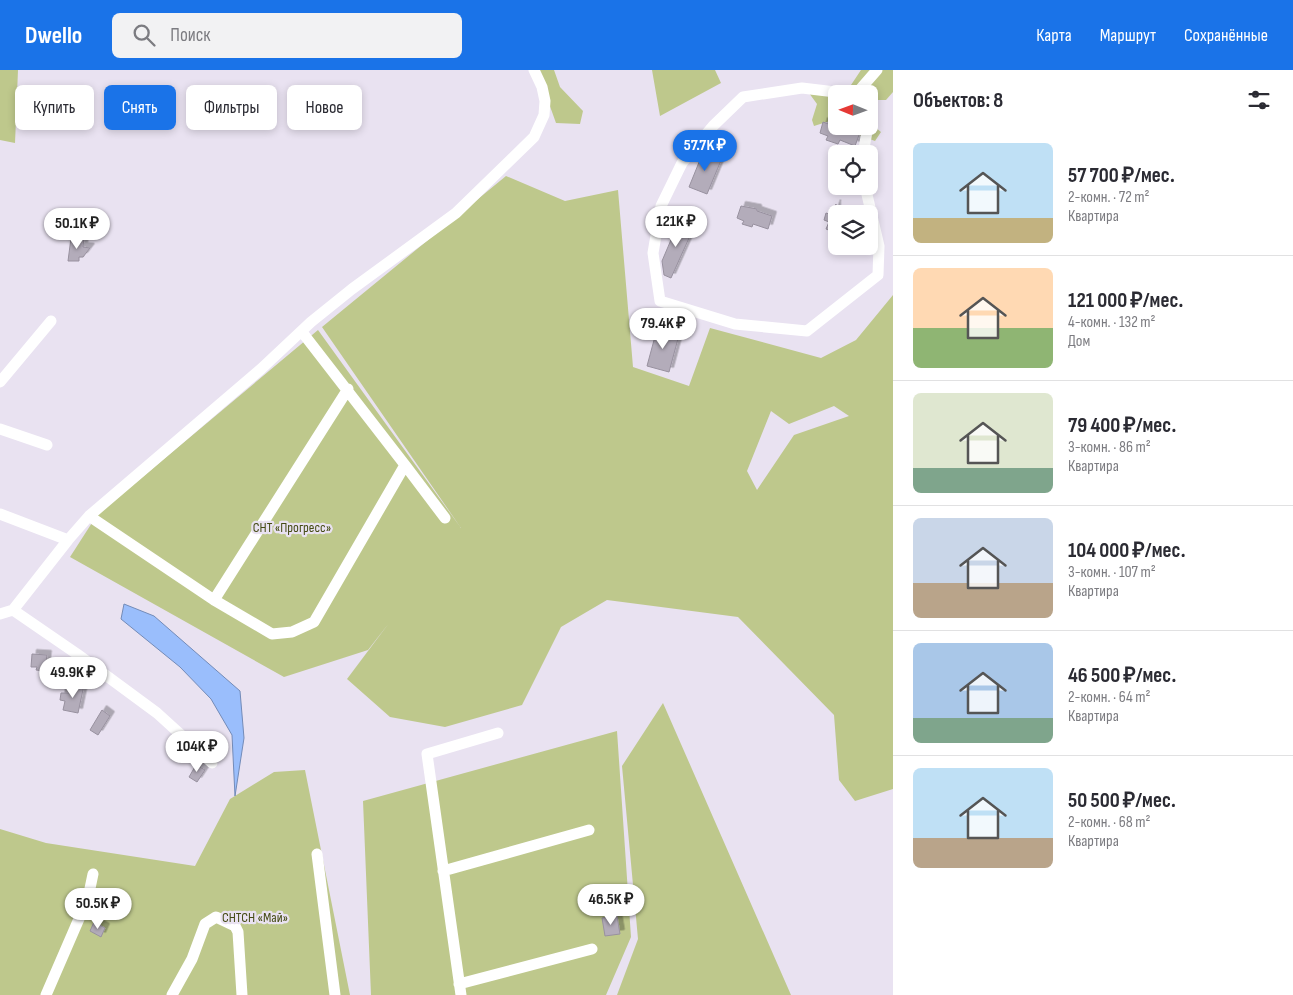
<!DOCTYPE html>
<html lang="ru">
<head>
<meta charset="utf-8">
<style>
  body { margin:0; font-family:"Sofia Sans Condensed",sans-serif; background:#f2f2f3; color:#2b2b33; height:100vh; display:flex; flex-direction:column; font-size:19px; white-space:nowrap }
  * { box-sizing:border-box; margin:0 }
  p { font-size:16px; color:#7c7c81 }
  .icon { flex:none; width:28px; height:28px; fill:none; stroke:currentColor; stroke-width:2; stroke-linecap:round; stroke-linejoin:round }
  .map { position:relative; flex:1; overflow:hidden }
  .panel { display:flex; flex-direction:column; background:#fff; width:400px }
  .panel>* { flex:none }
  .guide { position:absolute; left:15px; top:15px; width:475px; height:45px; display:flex; gap:10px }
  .needle { width:32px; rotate:271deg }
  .buttons { position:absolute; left:828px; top:15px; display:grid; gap:10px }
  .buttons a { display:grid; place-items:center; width:50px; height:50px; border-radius:8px; background:#fff; box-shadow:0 2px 8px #0003; font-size:25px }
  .price { position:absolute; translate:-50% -42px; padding:0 11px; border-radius:18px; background:#fff; color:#222; font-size:16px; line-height:32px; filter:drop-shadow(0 1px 2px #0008) }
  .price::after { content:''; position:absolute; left:50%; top:30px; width:15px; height:11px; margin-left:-8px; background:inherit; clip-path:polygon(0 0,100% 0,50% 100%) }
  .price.on { background:#1a73e8; color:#fff }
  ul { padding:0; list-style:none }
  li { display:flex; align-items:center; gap:15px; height:125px; padding:0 20px }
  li+li { border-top:1px solid #e1e1e2 }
  li span { display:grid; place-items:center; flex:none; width:140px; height:100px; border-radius:8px; color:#555 }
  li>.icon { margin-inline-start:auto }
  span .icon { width:60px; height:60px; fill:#fffc; stroke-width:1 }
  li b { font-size:21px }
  h2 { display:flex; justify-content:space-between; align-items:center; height:60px; padding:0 20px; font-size:21px }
  .pill { padding:0 18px; border-radius:8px; background:#fff; box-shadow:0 2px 8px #0003; font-size:18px; line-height:45px }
  .pill.on { background:#1a73e8; color:#fff }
  header { display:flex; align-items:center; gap:30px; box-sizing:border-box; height:70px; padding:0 25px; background:#1a73e8; color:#fff }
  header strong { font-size:24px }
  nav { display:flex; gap:28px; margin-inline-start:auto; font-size:18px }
  .search { width:350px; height:45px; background:#f2f2f3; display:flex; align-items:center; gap:12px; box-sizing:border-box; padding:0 18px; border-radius:8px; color:#7c7c81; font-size:19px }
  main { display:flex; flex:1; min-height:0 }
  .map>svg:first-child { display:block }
  .green { fill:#bec88c; fill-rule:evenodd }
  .water { fill:#9abefc; stroke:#738bb8 }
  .building { fill:#b3acba; stroke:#98919f; filter:url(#shadow) }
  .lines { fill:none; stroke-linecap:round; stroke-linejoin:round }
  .minor { stroke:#fff; stroke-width:11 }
  .labels { text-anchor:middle; stroke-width:4.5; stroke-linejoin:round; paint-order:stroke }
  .park-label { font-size:14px; fill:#444b14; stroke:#e9e2f1 }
</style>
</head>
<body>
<header>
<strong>Dwello</strong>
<div class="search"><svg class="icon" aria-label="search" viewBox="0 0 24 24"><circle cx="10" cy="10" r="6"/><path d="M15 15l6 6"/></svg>Поиск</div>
<nav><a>Карта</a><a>Маршрут</a><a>Сохранённые</a></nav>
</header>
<main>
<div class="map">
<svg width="893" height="925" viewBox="0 0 893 925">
  <defs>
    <filter id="shadow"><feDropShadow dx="4.5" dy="-4.5" stdDeviation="0" flood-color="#0004"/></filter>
  </defs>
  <rect width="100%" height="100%" fill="#e9e2f1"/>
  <!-- green -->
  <path class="green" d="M0 0H18L15 73 0 70Z
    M537 0H554L560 17 583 41 580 54 556 53Z
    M652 0H715L721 13 660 46Z
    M861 0H893V22L886 30H873L869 36V24H845Z
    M809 23 836 25V49L814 56 812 50 817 34Z
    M869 52 881 62 875 71 856 64 852 56H869Z
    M506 106 565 131 618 120 633 297 689 316 710 258 821 288 856 270 893 225V719L855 731 839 710 834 645 738 547 607 530 561 557 522 635 445 657 390 647 347 609 389 553 368 580 284 607 70 487 97 445 318 260 461 458 322 257ZM834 336 849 346 794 365 757 420 747 401 771 341 789 354Z
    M663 633 791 925H617L638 869 622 696Z
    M617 661 631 867 606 925H371L363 731Z
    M305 700 350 925H0V759L46 773 195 796 230 729 274 702Z"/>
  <!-- water -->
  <path class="water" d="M124 534 154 546 240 621 244 668 235 726 232 665 211 629 180 597 121 549Z"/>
  <!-- building -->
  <path class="building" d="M823 52 834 56H845L844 60 859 65 855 76 840 70 838 74 826 70 828 66 820 63Z
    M704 80 722 88 707 124 689 117Z
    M836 134V163L826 159 829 152 824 150 826 143 832 145Z
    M741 136 757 139V141L772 146 768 159 753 154 752 157 742 154 744 151 737 148Z
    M679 151 694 157 671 208 664 205 662 191Z
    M71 168 84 169 83 177 90 178 83 187H79V191H68Z
    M657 259 679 265 669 302 647 296Z
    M32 584 47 585 45 601 36 600 37 597H31Z
    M76 613 84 615 78 643 63 640 65 631 60 630 61 623H74Z
    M102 640 110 646 98 665 90 660Z
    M196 695 205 700 197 712 189 707Z
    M617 846 620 864 605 866 602 848Z
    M94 852 105 858 101 867 90 861Z"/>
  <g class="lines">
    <!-- minor -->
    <path class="minor" d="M852 24 802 18 743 27 713 56 682 93 661 136 653 183 660 231 735 254 807 261 878 205 879 176 865 116
      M856 24 877 0
      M869 45V55
      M863 84 868 56
      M0 312 51 251
      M0 359 47 375
      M405 395 445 448
      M0 444 68 470 89 446 261 299 311 252 352 219 456 143 534 67 544 45 545 31 542 17 534 0
      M89 446 214 530 272 564 292 562 314 552 405 395 302 262
      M214 530 348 319
      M13 540 77 584 157 643 212 693
      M0 544 13 540 68 470
      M317 784 335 925
      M443 801 589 760
      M459 914 592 879
      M46 925 88 828 93 804
      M172 925 192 889 205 854 216 847 235 856 238 862 242 925
      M461 925 427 684 498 663"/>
  </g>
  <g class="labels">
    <!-- park labels -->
    <g class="park-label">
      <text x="292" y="462">СНТ «Прогресс»</text>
      <text x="255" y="852">СНТСН «Май»</text>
    </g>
  </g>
</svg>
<div class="buttons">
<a><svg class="needle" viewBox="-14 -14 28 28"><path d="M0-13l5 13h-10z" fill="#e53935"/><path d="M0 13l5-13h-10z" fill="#7c7c81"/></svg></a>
<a><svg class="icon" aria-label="locate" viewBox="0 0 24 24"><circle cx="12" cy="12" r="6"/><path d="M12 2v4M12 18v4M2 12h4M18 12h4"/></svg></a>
<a><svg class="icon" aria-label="layers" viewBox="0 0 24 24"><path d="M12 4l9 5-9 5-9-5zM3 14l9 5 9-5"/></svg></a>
</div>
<b class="price on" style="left:705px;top:102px">57.7K ₽</b>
<b class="price" style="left:676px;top:178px">121K ₽</b>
<b class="price" style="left:77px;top:180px">50.1K ₽</b>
<b class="price" style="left:663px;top:280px">79.4K ₽</b>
<b class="price" style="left:73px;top:629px">49.9K ₽</b>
<b class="price" style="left:197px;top:703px">104K ₽</b>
<b class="price" style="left:611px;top:856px">46.5K ₽</b>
<b class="price" style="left:98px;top:860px">50.5K ₽</b>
<div class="guide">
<a class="pill">Купить</a>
<a class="pill on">Снять</a>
<a class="pill">Фильтры</a>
<a class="pill">Новое</a>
</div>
</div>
<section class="panel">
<h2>Объектов: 8<svg class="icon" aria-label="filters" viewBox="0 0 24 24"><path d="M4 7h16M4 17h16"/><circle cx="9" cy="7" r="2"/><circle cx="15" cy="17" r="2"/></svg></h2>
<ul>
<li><span style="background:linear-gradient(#bfe0f5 75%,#c2b280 0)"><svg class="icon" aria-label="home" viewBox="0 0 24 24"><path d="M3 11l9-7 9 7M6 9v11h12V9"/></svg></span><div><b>57 700 ₽/мес.</b><p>2-комн. · 72 m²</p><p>Квартира</p></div></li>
<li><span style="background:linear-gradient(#ffd9b3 60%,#8fb573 0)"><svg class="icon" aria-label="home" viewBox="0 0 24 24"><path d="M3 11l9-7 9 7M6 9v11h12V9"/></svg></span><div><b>121 000 ₽/мес.</b><p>4-комн. · 132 m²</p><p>Дом</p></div></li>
<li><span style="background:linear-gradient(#dfe7d0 75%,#7fa58c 0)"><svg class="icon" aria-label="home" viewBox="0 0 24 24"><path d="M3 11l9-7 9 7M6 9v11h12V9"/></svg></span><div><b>79 400 ₽/мес.</b><p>3-комн. · 86 m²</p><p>Квартира</p></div></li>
<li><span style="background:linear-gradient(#c9d6e8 65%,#b9a48a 0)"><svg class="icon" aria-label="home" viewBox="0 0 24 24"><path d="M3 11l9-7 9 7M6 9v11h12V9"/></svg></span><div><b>104 000 ₽/мес.</b><p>3-комн. · 107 m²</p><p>Квартира</p></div></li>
<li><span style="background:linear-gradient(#a9c7e8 75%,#7fa58c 0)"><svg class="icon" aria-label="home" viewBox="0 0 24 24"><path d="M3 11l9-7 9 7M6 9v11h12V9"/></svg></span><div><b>46 500 ₽/мес.</b><p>2-комн. · 64 m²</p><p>Квартира</p></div></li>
<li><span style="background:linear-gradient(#bfe0f5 70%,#b9a48a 0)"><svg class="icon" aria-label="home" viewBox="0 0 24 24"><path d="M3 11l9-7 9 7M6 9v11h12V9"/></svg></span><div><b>50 500 ₽/мес.</b><p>2-комн. · 68 m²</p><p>Квартира</p></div></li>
</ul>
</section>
</main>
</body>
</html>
